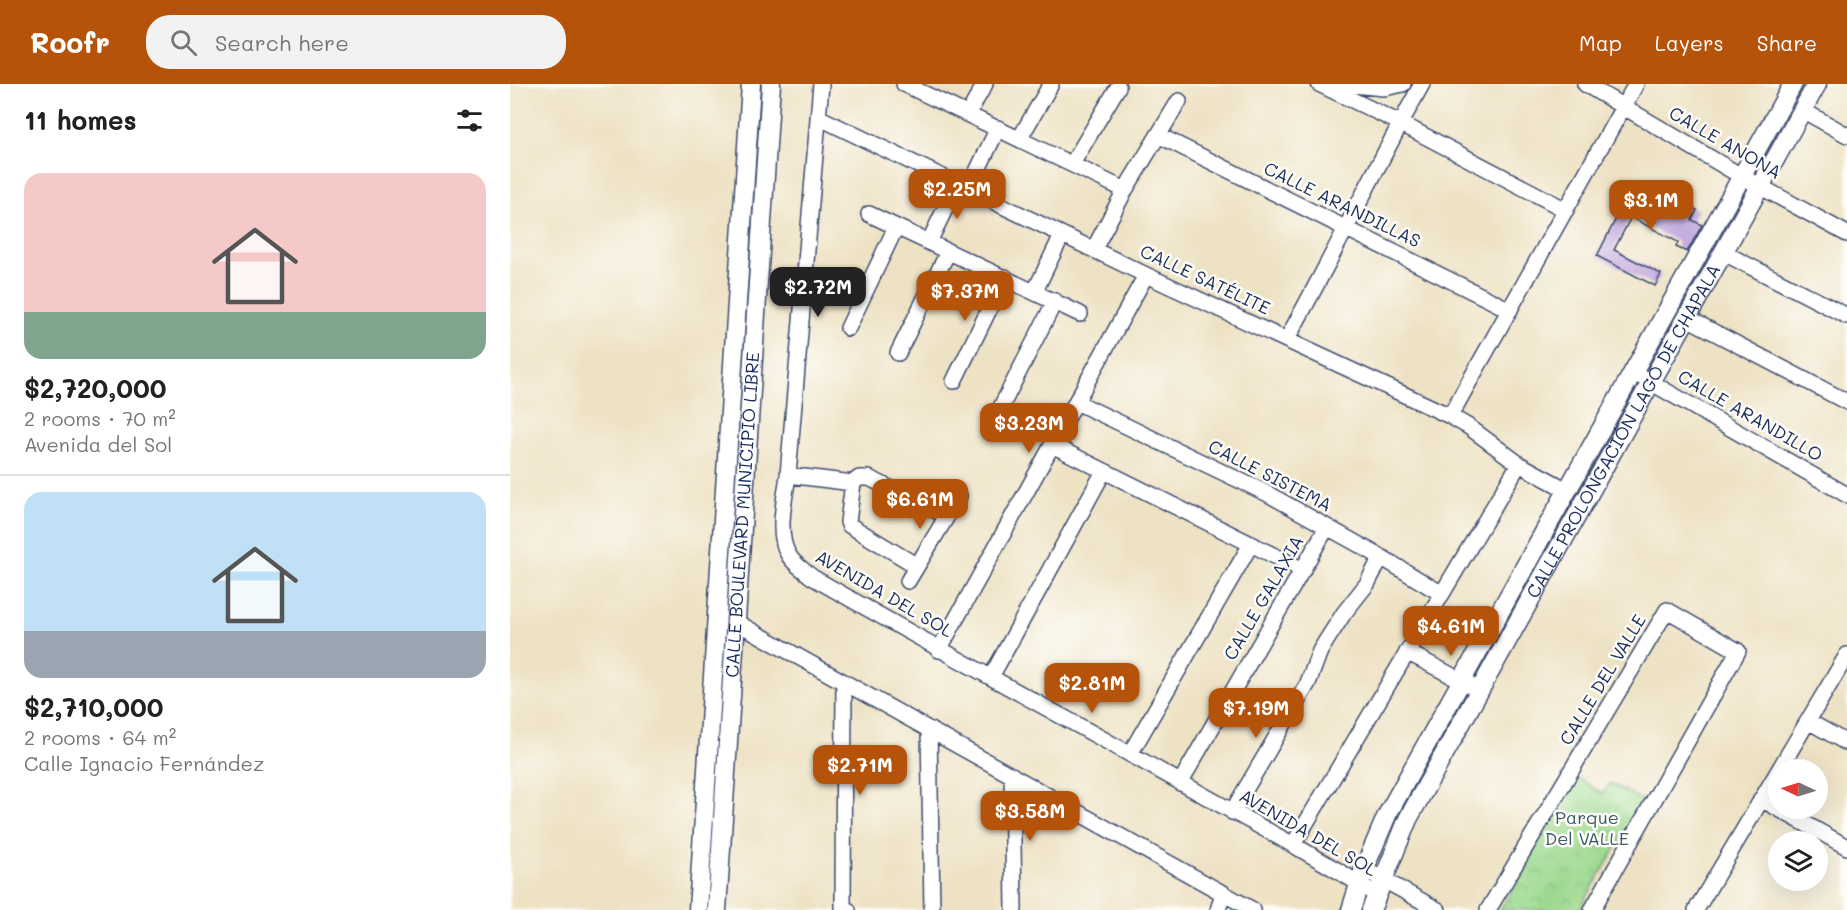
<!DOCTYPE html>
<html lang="en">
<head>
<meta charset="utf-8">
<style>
  body { margin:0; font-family:Mali,sans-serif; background:#f2f2f2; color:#202124; height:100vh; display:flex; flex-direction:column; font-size:22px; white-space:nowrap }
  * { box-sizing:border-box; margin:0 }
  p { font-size:20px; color:#757577 }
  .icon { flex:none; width:33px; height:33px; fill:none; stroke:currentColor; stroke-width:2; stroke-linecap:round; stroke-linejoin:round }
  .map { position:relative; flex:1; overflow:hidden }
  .panel { display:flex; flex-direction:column; background:#fff; width:510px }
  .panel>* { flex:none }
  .needle { width:39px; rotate:274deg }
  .buttons { position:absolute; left:1258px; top:675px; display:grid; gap:12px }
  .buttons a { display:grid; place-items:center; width:60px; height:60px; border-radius:50%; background:#fff; box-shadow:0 6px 24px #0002; font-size:30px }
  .price { position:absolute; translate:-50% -51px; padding:0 14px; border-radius:12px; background:#b45309; color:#fff; font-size:20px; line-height:39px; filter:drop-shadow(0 2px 3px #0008) }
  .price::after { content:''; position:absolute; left:50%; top:36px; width:18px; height:14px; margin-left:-9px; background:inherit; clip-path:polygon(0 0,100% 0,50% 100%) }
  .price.on { background:#222; color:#fff }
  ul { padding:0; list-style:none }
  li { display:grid; align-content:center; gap:12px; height:318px; padding:0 24px }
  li+li { border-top:2px solid #e0e0e0 }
  li span { display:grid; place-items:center; height:186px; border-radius:18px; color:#555 }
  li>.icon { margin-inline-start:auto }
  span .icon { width:108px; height:108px; fill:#fffc; stroke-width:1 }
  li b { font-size:26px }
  h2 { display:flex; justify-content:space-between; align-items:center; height:72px; padding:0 24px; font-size:26px }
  header { display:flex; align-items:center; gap:36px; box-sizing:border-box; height:84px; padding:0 30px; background:#b45309; color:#fff }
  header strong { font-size:28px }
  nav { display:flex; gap:33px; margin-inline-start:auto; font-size:21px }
  .search { width:420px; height:54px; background:#f2f2f2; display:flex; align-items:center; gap:15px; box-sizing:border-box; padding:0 21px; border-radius:24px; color:#757577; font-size:22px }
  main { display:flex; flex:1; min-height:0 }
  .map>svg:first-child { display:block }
  .park { fill:url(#park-crowns); stroke:#5c8476; stroke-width:1.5 }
  .building { fill:#b99edc }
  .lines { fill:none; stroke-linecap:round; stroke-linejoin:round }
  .minor-casing { stroke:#3b4a6d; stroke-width:18 }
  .major-casing { stroke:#3b4a6d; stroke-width:21 }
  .minor { stroke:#fff; stroke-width:15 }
  .major { stroke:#fff; stroke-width:18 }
  .labels { text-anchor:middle; stroke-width:5; stroke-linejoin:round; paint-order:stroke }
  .street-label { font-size:18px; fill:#1b2f5e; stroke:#fdfcf7 }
  .park-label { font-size:18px; fill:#3b5a6a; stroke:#fdfcf7 }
</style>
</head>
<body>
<header>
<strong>Roofr</strong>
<div class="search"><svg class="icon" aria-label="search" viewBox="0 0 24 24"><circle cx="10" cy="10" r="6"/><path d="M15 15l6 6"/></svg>Search here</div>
<nav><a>Map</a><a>Layers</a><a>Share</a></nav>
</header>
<main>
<section class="panel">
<h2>11 homes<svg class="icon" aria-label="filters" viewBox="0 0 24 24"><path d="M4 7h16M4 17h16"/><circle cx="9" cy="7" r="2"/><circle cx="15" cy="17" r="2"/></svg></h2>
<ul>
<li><span style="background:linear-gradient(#f6c9c9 75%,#7fa58c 0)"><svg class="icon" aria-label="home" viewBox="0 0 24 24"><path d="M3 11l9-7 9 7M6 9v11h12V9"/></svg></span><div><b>$2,720,000</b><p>2 rooms · 70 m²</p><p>Avenida del Sol</p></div></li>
<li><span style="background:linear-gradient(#bfe0f5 75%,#9aa5b1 0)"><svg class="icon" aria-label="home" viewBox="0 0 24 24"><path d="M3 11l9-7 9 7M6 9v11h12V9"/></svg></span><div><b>$2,710,000</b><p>2 rooms · 64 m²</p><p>Calle Ignacio Fernández</p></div></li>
</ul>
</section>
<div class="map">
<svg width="1337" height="826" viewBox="0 0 1337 826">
  <defs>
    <pattern id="park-crowns" width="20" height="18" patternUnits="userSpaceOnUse" patternTransform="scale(1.5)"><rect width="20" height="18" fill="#9cd98e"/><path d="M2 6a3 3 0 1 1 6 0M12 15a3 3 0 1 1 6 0" fill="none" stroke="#86bb7d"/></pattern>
  </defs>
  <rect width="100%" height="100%" fill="#fdfcf7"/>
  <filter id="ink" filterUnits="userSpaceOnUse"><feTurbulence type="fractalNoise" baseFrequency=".0167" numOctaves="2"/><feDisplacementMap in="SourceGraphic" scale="12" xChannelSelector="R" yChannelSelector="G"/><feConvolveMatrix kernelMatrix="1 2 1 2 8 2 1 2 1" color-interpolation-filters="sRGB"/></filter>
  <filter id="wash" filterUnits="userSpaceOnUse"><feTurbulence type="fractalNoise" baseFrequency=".008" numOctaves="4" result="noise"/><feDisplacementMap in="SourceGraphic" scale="24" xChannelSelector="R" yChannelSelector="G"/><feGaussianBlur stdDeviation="1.35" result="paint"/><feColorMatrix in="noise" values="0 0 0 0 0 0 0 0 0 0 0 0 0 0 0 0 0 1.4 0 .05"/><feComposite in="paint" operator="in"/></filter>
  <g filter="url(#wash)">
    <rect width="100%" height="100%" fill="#eee2c4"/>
    <!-- park -->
    <path class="park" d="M1066 693 1093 710 1100 699 1134 717 1069 826H990Z"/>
    <g id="blocks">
      <!-- building -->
      <path class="building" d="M1147 106 1187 126 1182 136 1192 141 1177 168 1166 163 1168 158 1121 133 1104 166 1151 190 1145 202 1087 172 1117 113 1138 124Z"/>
    </g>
  </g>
  <g filter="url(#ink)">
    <use href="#blocks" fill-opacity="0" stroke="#3b4a6d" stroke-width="1.5"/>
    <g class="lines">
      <defs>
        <path id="minor" d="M311 0 278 391C275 415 266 448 278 470 283 480 294 486 302 493 429 566 558 635 686 707 746 741 809 773 867 811
          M394 0 615 106
          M809 0 890 39 1056 126
          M832 0 874 4 893 0
          M1075 0 1231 92 1337 150
          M1292 26 1337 51
          M458 30 475 0
          M308 33 636 191 940 332 959 343 1009 380 1057 406
          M648 51 1000 226
          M510 54 541 0
          M562 80 608 3
          M458 106 488 44
          M359 130 570 230
          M419 158 447 100
          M584 165 615 106 669 17
          M1214 169 1337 232
          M525 207 552 151
          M1177 234 1337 318
          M338 244 386 143
          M777 255C824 171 865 84 912 0
          M388 269 438 168
          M1123 288 1337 411
          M444 297 495 193
          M566 318 758 410 871 473 932 510
          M492 321 545 217
          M940 332 1126 0
          M542 361 793 486
          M278 391 343 399 349 394H359L437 432
          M343 399 338 438 339 441 407 482
          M398 497 449 412
          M226 538 743 826
          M429 566 636 191
          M897 568 969 606
          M481 593 594 387
          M334 598 333 825 338 826
          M1298 637 1337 659
          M419 645 422 826
          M620 670 741 460
          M502 691 504 826
          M670 699 817 443
          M1251 715 1337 763
          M722 728 798 599 810 567 818 554 834 529 857 500 871 473
          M783 761 1009 380
          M854 785 928 826
          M708 826 713 809
          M978 826 1157 526 1228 567 1082 826
          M1186 826 1337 571"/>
        <g id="major">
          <path d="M188 826 241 0"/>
          <path id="s1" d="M207 826 261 0"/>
          <path d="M841 826 854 785 877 731 1283 0"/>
          <path id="s2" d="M861 826 898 735 1307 0"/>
        </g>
      </defs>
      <!-- minor casing -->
      <use href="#minor" class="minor-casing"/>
      <!-- major casing -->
      <use href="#major" class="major-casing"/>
      <!-- minor -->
      <use href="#minor" class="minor"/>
      <!-- major -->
      <use href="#major" class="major"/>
    </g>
  </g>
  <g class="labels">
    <!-- street labels -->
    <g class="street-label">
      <text transform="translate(1215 59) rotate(30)" y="6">CALLE ANONA</text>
      <text transform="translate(832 121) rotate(26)" y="6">CALLE ARANDILLAS</text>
      <text transform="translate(695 196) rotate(25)" y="6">CALLE SATÉLITE</text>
      <text transform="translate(1240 332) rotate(30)" y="6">CALLE ARANDILLO</text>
      <text dy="6" stroke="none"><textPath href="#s2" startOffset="542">CALLE PROLONGACIÓN LAGO DE CHAPALA</textPath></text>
      <text transform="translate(760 392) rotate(27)" y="6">CALLE SISTEMA</text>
      <text dy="6" stroke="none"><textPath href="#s1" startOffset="396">CALLE BOULEVARD MUNICIPIO LIBRE</textPath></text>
      <text transform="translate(374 510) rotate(30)" y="6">AVENIDA DEL SOL</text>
      <text transform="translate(754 514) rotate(-60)" y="6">CALLE GALAXIA</text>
      <text transform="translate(1093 596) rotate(-59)" y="6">CALLE DEL VALLE</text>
      <text transform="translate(798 749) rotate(30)" y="6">AVENIDA DEL SOL</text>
    </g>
    <!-- park labels -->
    <g class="park-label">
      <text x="1077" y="740">Parque<tspan x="1077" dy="21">Del VALLE</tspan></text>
    </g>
  </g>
</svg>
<div class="buttons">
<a><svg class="needle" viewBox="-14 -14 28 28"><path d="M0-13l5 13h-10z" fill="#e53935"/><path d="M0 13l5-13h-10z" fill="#757577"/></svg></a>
<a><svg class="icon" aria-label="layers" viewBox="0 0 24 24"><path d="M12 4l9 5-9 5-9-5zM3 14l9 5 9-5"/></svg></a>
</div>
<b class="price" style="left:447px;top:136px">$2.25M</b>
<b class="price" style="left:1141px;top:147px">$3.1M</b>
<b class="price on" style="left:308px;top:234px">$2.72M</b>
<b class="price" style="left:455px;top:238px">$7.37M</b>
<b class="price" style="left:519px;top:370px">$3.23M</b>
<b class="price" style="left:410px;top:446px">$6.61M</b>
<b class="price" style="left:941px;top:573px">$4.61M</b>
<b class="price" style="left:582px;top:630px">$2.81M</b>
<b class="price" style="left:746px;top:655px">$7.19M</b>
<b class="price" style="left:350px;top:712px">$2.71M</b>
<b class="price" style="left:520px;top:758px">$3.58M</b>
</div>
</main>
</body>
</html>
